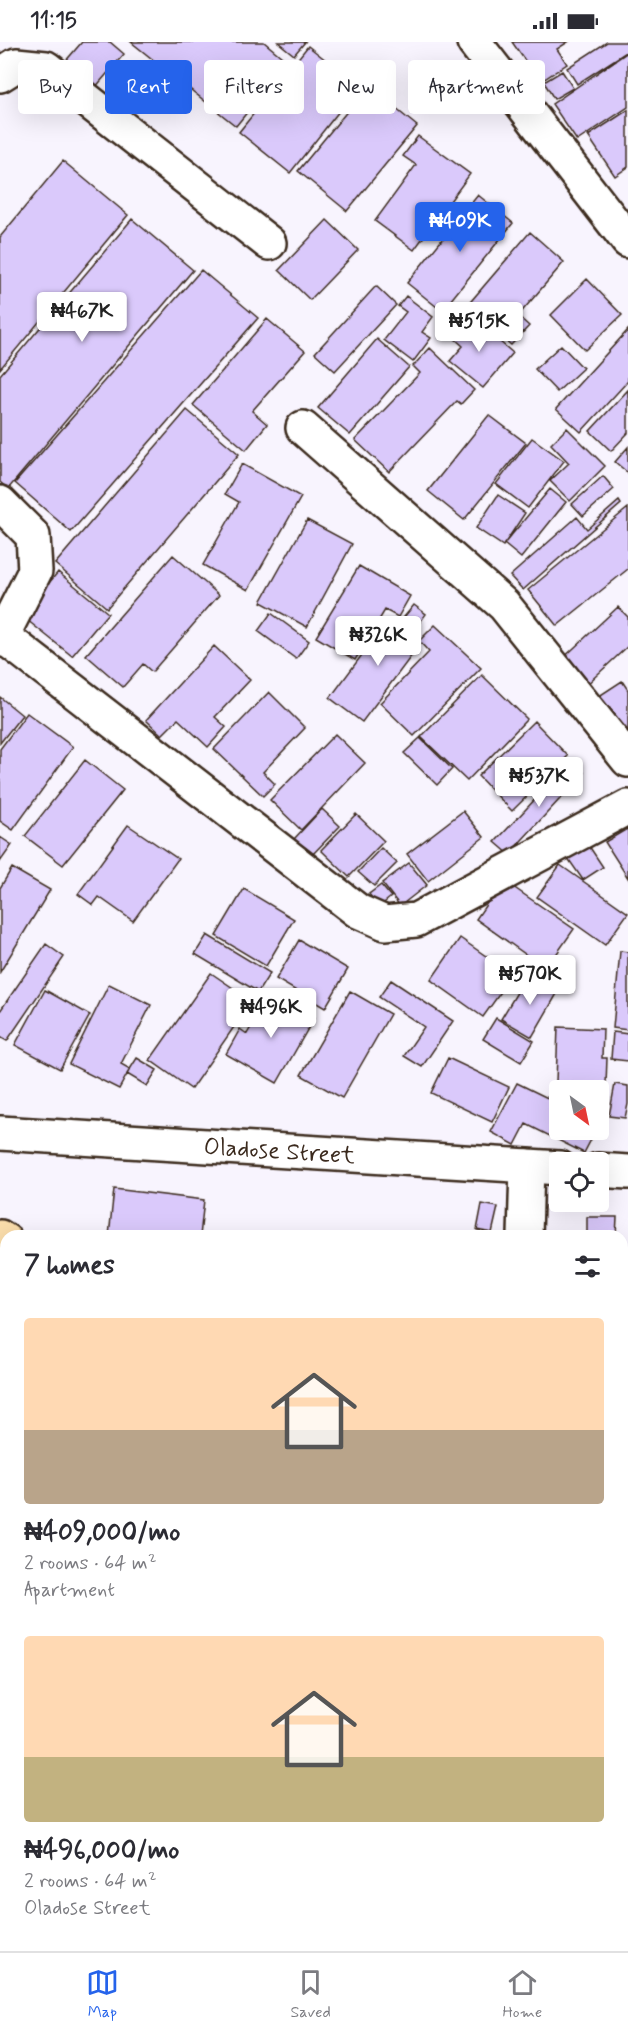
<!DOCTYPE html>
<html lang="en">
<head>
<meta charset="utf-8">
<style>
  body { margin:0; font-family:Mynerve,sans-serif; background:#f2f2f3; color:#2b2b33; height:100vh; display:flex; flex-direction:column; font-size:22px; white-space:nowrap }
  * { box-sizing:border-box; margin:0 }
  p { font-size:20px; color:#7c7c81 }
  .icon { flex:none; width:33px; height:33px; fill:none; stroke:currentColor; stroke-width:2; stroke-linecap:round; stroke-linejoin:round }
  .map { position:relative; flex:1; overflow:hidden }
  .panel { position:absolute; left:0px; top:1188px; width:628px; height:722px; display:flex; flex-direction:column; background:#fff; border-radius:18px 18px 0 0; box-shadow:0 6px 24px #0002 }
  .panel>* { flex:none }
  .top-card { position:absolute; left:18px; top:18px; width:592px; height:54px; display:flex; gap:12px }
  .needle { width:39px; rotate:147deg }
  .tools { position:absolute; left:549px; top:1038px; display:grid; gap:12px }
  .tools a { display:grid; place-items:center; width:60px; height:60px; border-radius:6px; background:#fff; box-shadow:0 6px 24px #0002; font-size:30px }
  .price { position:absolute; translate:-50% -51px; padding:0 14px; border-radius:6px; background:#fff; color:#222; font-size:20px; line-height:39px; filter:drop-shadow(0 2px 3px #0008) }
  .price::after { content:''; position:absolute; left:50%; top:36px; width:18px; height:14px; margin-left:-9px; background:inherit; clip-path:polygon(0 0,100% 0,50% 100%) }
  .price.selected { background:#2563eb; color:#fff }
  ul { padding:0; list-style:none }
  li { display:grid; align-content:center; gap:12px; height:318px; padding:0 24px }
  li span { display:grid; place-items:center; height:186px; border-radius:6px; color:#555 }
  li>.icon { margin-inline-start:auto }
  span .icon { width:108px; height:108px; fill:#fffc; stroke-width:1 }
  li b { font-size:26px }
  h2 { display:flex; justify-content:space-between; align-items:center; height:72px; padding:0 24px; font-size:26px }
  .tag { padding:0 21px; border-radius:6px; background:#fff; box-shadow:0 6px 24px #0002; font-size:21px; line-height:54px }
  .tag.selected { background:#2563eb; color:#fff }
  .status { display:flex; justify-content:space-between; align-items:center; height:42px; padding:0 30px; background:#fff; direction:ltr }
  .status svg { height:16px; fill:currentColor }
  .menu { display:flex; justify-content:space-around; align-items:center; height:84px; border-top:2px solid #e1e1e2; background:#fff; font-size:16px; color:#7c7c81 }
  .menu a { display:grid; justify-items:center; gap:3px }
  .menu .selected { color:#2563eb }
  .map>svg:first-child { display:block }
  .building { fill:#dac9fb; stroke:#3b2a1e; stroke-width:1.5 }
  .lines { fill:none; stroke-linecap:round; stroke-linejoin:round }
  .minor-casing { stroke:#3b2a1e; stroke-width:38 }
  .major-casing { stroke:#3b2a1e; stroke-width:38 }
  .minor { stroke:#fff; stroke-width:33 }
  .major { stroke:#faddab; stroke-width:33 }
  .labels { text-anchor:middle; stroke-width:4.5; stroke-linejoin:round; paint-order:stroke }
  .street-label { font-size:24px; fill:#3b2a1e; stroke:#fff }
</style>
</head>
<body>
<div class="status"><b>11:15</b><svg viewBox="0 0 49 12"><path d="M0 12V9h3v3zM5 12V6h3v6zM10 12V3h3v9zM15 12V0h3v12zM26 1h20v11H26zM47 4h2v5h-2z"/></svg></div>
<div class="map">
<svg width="628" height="1909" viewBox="0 0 628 1909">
  <rect width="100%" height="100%" fill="#f8f4fe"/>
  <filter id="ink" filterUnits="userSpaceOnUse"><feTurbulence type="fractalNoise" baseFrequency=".0167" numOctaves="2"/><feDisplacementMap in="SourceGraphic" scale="12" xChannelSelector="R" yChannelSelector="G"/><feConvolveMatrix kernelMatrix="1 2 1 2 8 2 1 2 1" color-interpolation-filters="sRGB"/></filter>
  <g filter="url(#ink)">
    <!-- building -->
    <path class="building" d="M82 0H110L124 12 94 47 64 21Z
      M131 0H264L288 20 236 84Z
      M278 0H305L294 13Z
      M512 0H568L557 7 567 22 540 40Z
      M607 0H628V9L577 42 567 26Z
      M308 4 359 44 290 131 239 90Z
      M628 10V65L577 99 552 62Z
      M562 29 573 46 554 57 544 40Z
      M368 44 417 84 347 169 298 129Z
      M628 68V125L615 134 588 94Z
      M418 94 470 132 414 208 375 179 416 123 403 114Z
      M63 119 128 173 0 327V195Z
      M478 153 513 181 442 269 407 241Z
      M132 177 193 228 8 447 0 440V333Z
      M327 178 358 208 310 258 279 228Z
      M530 190 564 220 518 274 529 284 511 303 466 265Z
      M201 228 258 276 71 490 15 441Z
      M587 237 622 273 585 308 551 273Z
      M376 244 396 263 335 329 315 311Z
      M406 254 433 275 422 290 431 296 413 320 384 298 406 270 398 264Z
      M471 275 513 311 483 346 450 319 463 304 453 295Z
      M267 277 305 309 252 369 267 382 246 408 193 363Z
      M628 288V339L581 390 556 367Z
      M377 297 409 325 350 393 318 366Z
      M561 303 583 326 557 350 535 327Z
      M430 306 474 348 461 362 457 359 389 430 355 398 420 331 413 324Z
      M628 348V391L611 409 590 389Z
      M187 368 239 412 107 566 55 522Z
      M489 373 526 401 464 478 428 449Z
      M567 386 605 424 570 459 550 439 569 421 551 402Z
      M532 396 564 419 528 466 496 442Z
      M628 405V431L615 420Z
      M242 422 301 455 248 548 203 523 239 460 225 452Z
      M603 434 614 447 583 474 572 462Z
      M550 447 566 460 521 516 504 502Z
      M498 453 525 471 503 504 476 486Z
      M619 459 621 462 523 548 510 534 577 475 587 487Z
      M628 466V527L557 584 528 548Z
      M307 478 352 502 307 585 261 560Z
      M173 513 219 553 152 630 143 622 123 645 86 613Z
      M359 524 410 554 398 575 385 568 355 618 316 595Z
      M58 530 108 571 72 614 22 574Z
      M414 563 426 572 404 602 415 609 362 680 330 656 387 579 395 586Z
      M618 565 628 575V604L583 646 559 620Z
      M271 571 309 599 296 617 258 589Z
      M435 583 481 626 414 694 380 661 429 610 419 599Z
      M214 604 250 638 215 675 226 685 208 705 178 677 162 693 146 678Z
      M482 633 527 677 467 739 421 695Z
      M622 639 628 648V712L593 658Z
      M269 650 305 686 263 730 275 742 263 754 214 707Z
      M0 655 22 673 0 701Z
      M27 671 73 705 13 788 0 779V707Z
      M534 679 568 714 512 769 478 734Z
      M335 692 365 721 301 788 270 758Z
      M420 696 452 727 437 743 404 711Z
      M85 718 123 748 63 823 25 794Z
      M571 719 584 731 509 812 495 800Z
      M322 767 340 784 311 814 294 797Z
      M463 769 484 795 428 839 407 812Z
      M356 772 384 799 349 835 321 808Z
      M128 783 178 817 133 879 99 855 93 863 78 852Z
      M627 787 628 789V836L605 800Z
      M0 795 12 803 0 820Z
      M587 801 603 825 583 838 567 815Z
      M381 806 397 821 374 844 358 830Z
      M409 821 427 843 400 864 382 841Z
      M560 823 628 871 605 903 537 855Z
      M12 826 50 848 0 930V846Z
      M503 838 574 887 546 927 476 877Z
      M381 843 391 855 379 865 369 852Z
      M244 847 294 877 266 924 216 894Z
      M207 893 270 931 258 950 195 912Z
      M460 896 513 933 483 975 431 938Z
      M299 898 348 927 325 966 276 937Z
      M46 902 64 915 7 999 0 995V969Z
      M620 909 628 910V988L613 986Z
      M211 931 252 959 191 1047 150 1018Z
      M528 932 558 950 532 995 501 977Z
      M391 938 453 979 422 1025 404 1014 424 985 379 955Z
      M109 942 151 963 121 1022 130 1027 119 1047 69 1022Z
      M45 948 90 973 60 1027 15 1003Z
      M350 949 390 972 342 1056 301 1033Z
      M270 952 314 976 277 1041 226 1012 240 987 247 992Z
      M496 976 534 999 521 1020 483 997Z
      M558 985 603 987 602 1016H607L606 1042 556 1040Z
      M613 990 628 992V1019L611 1017Z
      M137 1016 157 1028 147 1044 127 1032Z
      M448 1016 509 1045 492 1080 431 1051Z
      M517 1041 560 1062V1088H596L584 1111 526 1082 515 1103 491 1090Z
      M615 1042 628 1044V1062L625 1076 609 1074Z
      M114 1147 204 1158 200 1194H109Z
      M482 1162 498 1165 492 1191 477 1188Z
      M587 1175H617L616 1194H587Z
      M622 1278 628 1281V1319L622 1316Z
      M622 1347 628 1351V1385L622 1394Z
      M628 1412V1467L622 1474V1419Z
      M628 1472V1507L622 1503V1479Z
      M622 1507 628 1511V1539L622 1546Z
      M0 1543 6 1552V1613L0 1617Z
      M6 1625V1693L0 1691V1643Z
      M6 1791V1817L0 1813V1800Z
      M622 1832 628 1836V1875L622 1883Z
      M0 1840 6 1844V1862L3 1867 6 1869V1904H66L62 1909H0Z"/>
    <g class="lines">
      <defs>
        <g id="minor">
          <path d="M474 0 628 199"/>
          <path d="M0 33 16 23 46 26 269 201"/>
          <path d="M303 386 504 563 628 718"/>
          <path d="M0 461 33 494 35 529 0 598"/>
          <path d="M0 592 358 869 385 881 416 878 628 765"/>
          <path id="s1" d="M0 1091 560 1126"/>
          <path d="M598 1128 628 1130"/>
          <path d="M525 1194 527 1124"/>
          <path d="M0 1391 6 1385"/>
          <path d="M376 1904 384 1909"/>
          <path d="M150 1909 154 1904"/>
        </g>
        <path id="major" d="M0 1195 6 1199
          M0 1255 6 1259
          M622 1631 628 1635
          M622 1689 628 1693"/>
      </defs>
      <!-- minor casing -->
      <use href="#minor" class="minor-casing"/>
      <!-- major casing -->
      <use href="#major" class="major-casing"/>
      <!-- minor -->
      <use href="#minor" class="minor"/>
      <!-- major -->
      <use href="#major" class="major"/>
    </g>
  </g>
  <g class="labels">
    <!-- street labels -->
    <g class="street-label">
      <text dy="8" stroke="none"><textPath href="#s1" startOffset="280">Oladose Street</textPath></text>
    </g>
  </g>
</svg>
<div class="tools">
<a><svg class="needle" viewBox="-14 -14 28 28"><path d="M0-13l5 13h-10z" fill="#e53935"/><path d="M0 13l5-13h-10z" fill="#7c7c81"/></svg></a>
<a><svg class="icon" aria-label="locate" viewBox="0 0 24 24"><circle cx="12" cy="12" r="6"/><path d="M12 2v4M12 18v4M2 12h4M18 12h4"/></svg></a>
</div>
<b class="price selected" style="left:460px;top:211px">₦409K</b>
<b class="price" style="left:82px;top:301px">₦467K</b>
<b class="price" style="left:479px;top:311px">₦515K</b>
<b class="price" style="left:378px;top:625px">₦326K</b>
<b class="price" style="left:539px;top:766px">₦537K</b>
<b class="price" style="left:530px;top:964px">₦570K</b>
<b class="price" style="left:271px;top:997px">₦496K</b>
<div class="top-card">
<a class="tag">Buy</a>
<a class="tag selected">Rent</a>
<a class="tag">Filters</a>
<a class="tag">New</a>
<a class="tag">Apartment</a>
</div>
<section class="panel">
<h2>7 homes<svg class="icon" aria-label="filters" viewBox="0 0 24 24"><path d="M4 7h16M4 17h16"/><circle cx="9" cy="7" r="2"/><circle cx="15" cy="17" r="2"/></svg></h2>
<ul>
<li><span style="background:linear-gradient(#ffd9b3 60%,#b9a48a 0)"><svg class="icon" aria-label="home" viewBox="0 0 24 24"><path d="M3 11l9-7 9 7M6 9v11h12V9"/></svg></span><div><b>₦409,000/mo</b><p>2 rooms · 64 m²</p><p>Apartment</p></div></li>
<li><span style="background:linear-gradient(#ffd9b3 65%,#c2b280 0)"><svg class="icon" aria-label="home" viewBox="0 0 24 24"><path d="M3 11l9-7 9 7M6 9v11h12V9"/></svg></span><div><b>₦496,000/mo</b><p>2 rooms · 64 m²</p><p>Oladose Street</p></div></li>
</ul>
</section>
</div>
<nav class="menu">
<a class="selected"><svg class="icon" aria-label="map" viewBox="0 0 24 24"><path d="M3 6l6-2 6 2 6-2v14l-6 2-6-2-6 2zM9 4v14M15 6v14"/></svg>Map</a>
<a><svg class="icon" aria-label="saved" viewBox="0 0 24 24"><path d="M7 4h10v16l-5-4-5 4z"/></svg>Saved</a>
<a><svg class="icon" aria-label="home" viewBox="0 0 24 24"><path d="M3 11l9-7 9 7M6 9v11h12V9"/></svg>Home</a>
</nav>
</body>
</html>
